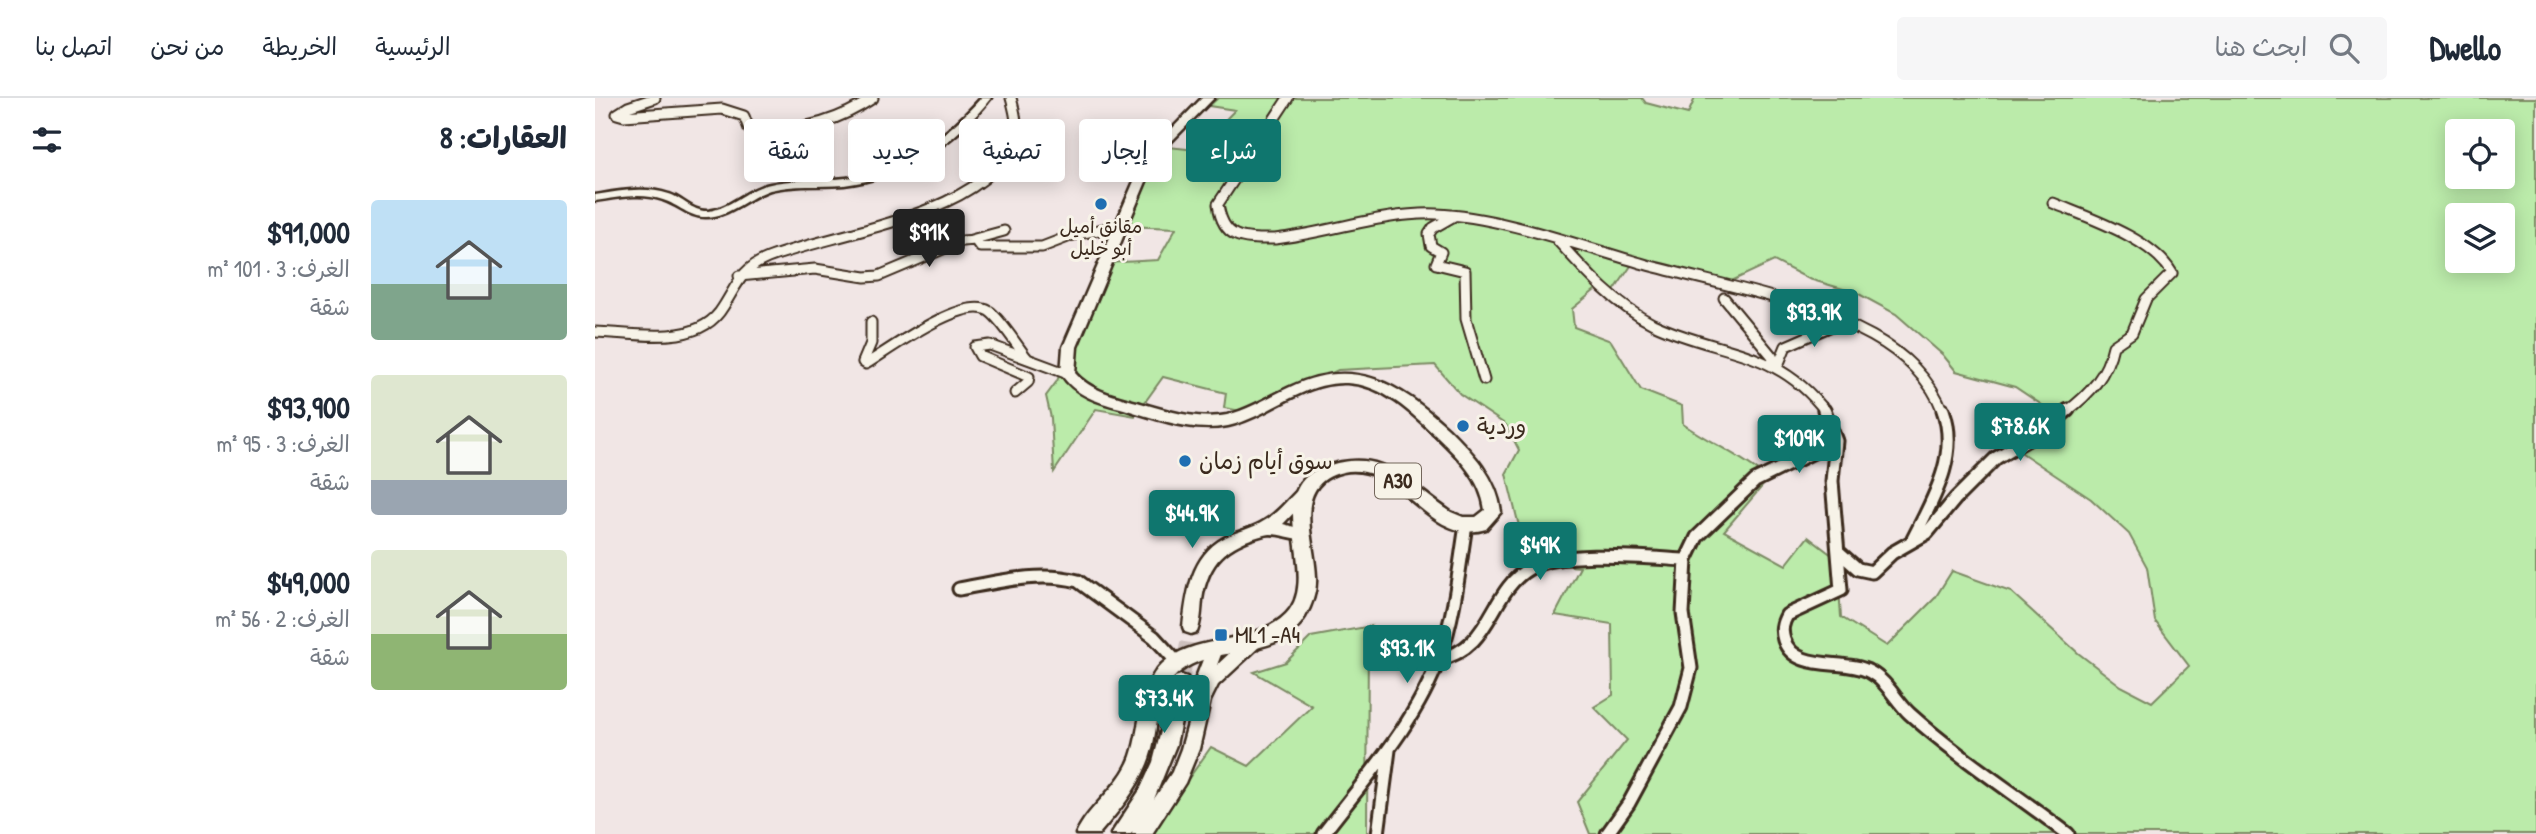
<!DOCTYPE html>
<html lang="ar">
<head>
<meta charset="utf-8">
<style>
  body { margin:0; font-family:"Patrick Hand","Playpen Sans Arabic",sans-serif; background:#f6f6f7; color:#1f2937; direction:rtl; height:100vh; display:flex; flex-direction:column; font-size:26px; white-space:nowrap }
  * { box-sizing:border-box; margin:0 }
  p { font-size:23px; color:#747a83 }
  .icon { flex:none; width:38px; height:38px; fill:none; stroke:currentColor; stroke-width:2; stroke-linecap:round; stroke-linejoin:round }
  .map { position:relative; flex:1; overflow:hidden; direction:ltr }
  .drawer { display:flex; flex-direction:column; background:#fff; width:595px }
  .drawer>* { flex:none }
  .guide { position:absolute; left:21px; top:21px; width:665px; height:63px; direction:rtl; display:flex; gap:14px }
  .fabs { position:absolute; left:1850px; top:21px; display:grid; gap:14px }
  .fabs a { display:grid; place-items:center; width:70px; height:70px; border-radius:7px; background:#fff; box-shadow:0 4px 18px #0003; font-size:35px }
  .price { position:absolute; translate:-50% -60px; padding:0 16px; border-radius:7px; background:#0f766e; color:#fff; font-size:23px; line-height:46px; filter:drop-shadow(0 2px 4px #0008) }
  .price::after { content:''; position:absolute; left:50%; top:42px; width:21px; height:16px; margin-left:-10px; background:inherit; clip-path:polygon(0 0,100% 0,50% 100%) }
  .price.selected { background:#222; color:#fff }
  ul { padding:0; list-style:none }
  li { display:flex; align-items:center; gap:21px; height:175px; padding:0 28px }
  li span { display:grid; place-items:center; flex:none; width:196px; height:140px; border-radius:7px; color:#555 }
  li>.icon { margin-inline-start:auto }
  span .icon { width:84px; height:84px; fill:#fffc; stroke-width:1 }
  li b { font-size:30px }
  h2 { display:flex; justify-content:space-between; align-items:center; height:84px; padding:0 28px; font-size:30px }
  .pill { padding:0 24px; border-radius:7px; background:#fff; box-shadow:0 4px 18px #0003; font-size:24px; line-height:63px }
  .pill.selected { background:#0f766e; color:#fff }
  header { display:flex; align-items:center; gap:42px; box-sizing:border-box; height:98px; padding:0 35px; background:#fff; border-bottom:2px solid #e0e1e3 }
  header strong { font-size:33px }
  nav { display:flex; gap:38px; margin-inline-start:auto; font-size:24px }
  .search { width:490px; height:63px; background:#f6f6f7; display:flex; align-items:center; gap:18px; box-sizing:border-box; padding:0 24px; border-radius:7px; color:#747a83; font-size:26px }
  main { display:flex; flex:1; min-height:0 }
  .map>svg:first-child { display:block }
  .green { fill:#bbebaa; stroke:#7b8a64; stroke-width:2; fill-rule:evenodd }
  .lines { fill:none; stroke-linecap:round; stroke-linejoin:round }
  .major-tunnel { stroke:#cdc0bd; stroke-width:16; stroke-dasharray:16 8; stroke-linecap:butt }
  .minor-far1-casing { stroke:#3b2a1e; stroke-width:13 }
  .minor-casing { stroke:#3b2a1e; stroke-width:17 }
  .major-casing { stroke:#3b2a1e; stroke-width:5 }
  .highway-casing { stroke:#3b2a1e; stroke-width:5 }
  .minor-far1 { stroke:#f7f3e8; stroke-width:9 }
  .minor { stroke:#f7f3e8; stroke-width:11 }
  .major { fill:#f7f3e8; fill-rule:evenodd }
  .highway { fill:#f7f3e8; fill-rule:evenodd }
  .poi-dot { fill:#1f6fb2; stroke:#f7f3e8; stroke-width:2.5 }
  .labels { text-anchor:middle; stroke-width:6; stroke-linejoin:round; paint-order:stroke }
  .far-poi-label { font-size:19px; fill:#3b2a1e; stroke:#f7f3e8 }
  .shield { fill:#f7f3e8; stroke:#73665b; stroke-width:2 }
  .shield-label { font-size:21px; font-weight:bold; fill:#3b2a1e }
  .poi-label { font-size:23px; fill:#3b2a1e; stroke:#f7f3e8; text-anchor:start }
</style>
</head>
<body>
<header>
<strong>Dwello</strong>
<div class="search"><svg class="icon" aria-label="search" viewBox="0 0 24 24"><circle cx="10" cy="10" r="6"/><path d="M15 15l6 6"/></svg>ابحث هنا</div>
<nav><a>الرئيسية</a><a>الخريطة</a><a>من نحن</a><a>اتصل بنا</a></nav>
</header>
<main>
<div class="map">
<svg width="1941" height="736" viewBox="0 0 1941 736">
  <rect width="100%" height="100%" fill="#f1e6e5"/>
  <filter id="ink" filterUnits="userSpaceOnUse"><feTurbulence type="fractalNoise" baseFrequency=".0143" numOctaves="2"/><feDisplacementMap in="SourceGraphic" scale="14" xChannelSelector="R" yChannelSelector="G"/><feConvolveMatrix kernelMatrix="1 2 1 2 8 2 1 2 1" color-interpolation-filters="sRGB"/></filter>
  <g filter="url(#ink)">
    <!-- green -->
    <path class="green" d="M623 0H1047L1051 5 1093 16 1100 0H1941V736H995L982 704 1032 642 999 609 1018 597 1017 526 960 517 985 469 933 464 911 376 924 352 911 327 865 296 840 267 743 272 652 314 629 310 631 295 568 279 540 318 501 311 459 374 456 320 451 298 462 283 510 165 563 162 581 130 529 128 565 48 601 52 640 12 614 8ZM1862 33H1908V79H1862ZM1862 117H1908V163H1862ZM1040 162 1128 187 1179 163 1214 181 1262 195 1301 216 1348 257 1361 273 1420 289 1465 319 1424 353 1496 401 1534 436 1552 469 1560 523 1594 568 1557 604 1526 588 1483 555 1416 494 1357 473 1340 500 1292 548 1246 519 1242 461 1213 439 1191 467 1129 433 1170 385 1171 379C1147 358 1115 345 1088 326L1087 308 1046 292 1016 243 979 229 977 211 1000 192 1019 193Z
      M776 528 773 535 772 736H551L572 711 616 649 654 668 717 608 659 574 691 564 716 539Z"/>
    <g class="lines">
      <!-- major-tunnel -->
      <path class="major-tunnel" d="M586 584 596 529"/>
      <defs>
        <path id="minor-far1" d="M60 0 33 9 22 16 29 18 127 11 149 18 154 31C199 35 241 25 278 0
          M693 0 623 106C628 142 647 141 680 141 733 135 788 114 842 116 904 118 988 149 1049 166 1125 187 1207 200 1277 238 1308 255 1336 281 1348 314
          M1458 105C1494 120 1557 140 1577 175L1551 201 1537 235 1518 248C1512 277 1495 296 1471 314
          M859 118 838 130 834 136 836 148 846 154 841 166 870 173 871 221 889 282
          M376 142 409 133
          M962 142C990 173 1020 207 1058 226 1124 257 1182 249 1231 314
          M144 178 220 171 270 179 284 178 367 143 380 142 385 149H447L478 137 519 129
          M1129 200 1177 258 1182 270
          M276 224V245L268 264 271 266C294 252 368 197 394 213 406 221 422 248 432 260
          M0 234C40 235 104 250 128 209 142 187 147 170 173 160 239 134 399 117 420 37 423 25 419 11 416 0
          M1182 270 1191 248 1246 224
          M420 295 433 284 434 279 385 258 380 249 395 247 473 276"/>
        <path id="minor" d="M1241 343 1237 383 1246 492 1192 517C1187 526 1186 532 1189 542 1200 575 1251 560 1275 574 1292 583 1301 603 1315 616 1364 660 1421 696 1473 736
          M1317 443C1337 403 1365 358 1348 312
          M1245 455 1263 471 1277 474 1297 455 1332 435 1361 400 1401 360 1442 336 1473 312
          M364 491C403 484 444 473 483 483L559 539 582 564
          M842 562C899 550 893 494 935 470 967 451 1053 460 1091 462
          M728 736C770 681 822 624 845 558 860 516 864 471 871 427
          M783 736 794 652
          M1012 736 1034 705 1086 609 1096 570 1088 515 1091 462 1102 439 1160 383 1241 343 1229 312"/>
        <path id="major" d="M386 0H396C360 46 308 80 249 87 225 89 199 86 175 92 153 99 136 118 112 119 95 120 84 107 68 102 47 94 21 100 0 103V97C25 93 50 88 74 96 87 100 98 114 113 113 134 111 151 92 171 87 197 80 224 83 251 80 306 74 350 40 386 0Z
          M710 388 715 390 717 394 715 398 688 426 711 432 713 436 711 440C699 444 683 433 669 437 632 447 613 463 607 502 606 512 606 524 602 534L596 536 590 534 588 529C592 495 596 458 629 440 642 433 657 431 669 423 683 415 693 401 705 390Z
          M660 535 666 537 668 542 666 547 623 587 615 603 604 651 590 685 557 736H537L538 733 536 736H516L545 692 558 664 580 579 586 577 592 579 594 584 581 647 559 701 577 674 586 651 600 601 595 595 614 546 620 544 626 546 628 551 622 567 654 537Z"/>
        <path id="highway" d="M607 0H619L573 47 555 74 482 249 480 275C496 293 520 298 542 304 571 312 601 323 632 317 654 312 675 298 695 289 760 258 804 286 853 330 877 354 902 379 906 414L891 431C834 449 804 362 748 374 695 386 720 442 721 479 722 493 717 507 710 519 686 562 621 546 586 573 558 593 565 637 552 666 541 693 523 714 504 736H481C493 708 525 689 536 658 547 627 543 582 573 561 608 536 660 547 691 516 729 479 663 391 729 369 788 348 811 384 856 414L868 419H881L890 412C886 381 863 359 841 338 816 314 788 287 752 285 708 283 674 319 633 328 598 335 562 321 529 311 505 305 480 298 466 276L468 249 543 74 565 43Z"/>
      </defs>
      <!-- minor-far1 casing -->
      <use href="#minor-far1" class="minor-far1-casing"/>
      <!-- minor casing -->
      <use href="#minor" class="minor-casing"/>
      <!-- major casing -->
      <use href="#major" class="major-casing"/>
      <!-- highway casing -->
      <use href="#highway" class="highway-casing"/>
      <!-- minor-far1 -->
      <use href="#minor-far1" class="minor-far1"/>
      <!-- minor -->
      <use href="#minor" class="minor"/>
      <!-- major -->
      <use href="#major" class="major"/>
      <!-- highway -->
      <use href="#highway" class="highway"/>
    </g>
  </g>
  <!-- markers -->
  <g class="poi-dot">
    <circle cx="506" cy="106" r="7"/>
    <circle cx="868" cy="328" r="7"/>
    <circle cx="590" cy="363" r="7"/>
    <rect x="619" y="530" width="14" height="14" rx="3.5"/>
  </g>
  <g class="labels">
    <!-- far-poi labels -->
    <g class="far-poi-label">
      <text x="506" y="135">مقانق أميل<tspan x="506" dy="22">أبو خليل</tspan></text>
    </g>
    <!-- shield labels -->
    <rect class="shield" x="780" y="365.5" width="46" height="35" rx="5"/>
    <g class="shield-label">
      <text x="803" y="390">A30</text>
    </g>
    <!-- poi labels -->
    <g class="poi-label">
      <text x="882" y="336">وردية</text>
      <text x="604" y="371">سوق أيام زمان</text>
      <text x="640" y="545">ML1 -A4</text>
    </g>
  </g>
</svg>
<div class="fabs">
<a><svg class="icon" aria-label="locate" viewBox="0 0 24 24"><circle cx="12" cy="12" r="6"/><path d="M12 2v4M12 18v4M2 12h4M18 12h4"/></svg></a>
<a><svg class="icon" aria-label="layers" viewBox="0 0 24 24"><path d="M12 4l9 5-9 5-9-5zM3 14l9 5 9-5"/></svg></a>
</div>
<b class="price selected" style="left:334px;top:171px">$91K</b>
<b class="price" style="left:1219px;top:251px">$93.9K</b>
<b class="price" style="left:1425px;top:365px">$78.6K</b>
<b class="price" style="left:1204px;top:377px">$109K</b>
<b class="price" style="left:597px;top:452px">$44.9K</b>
<b class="price" style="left:945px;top:484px">$49K</b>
<b class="price" style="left:812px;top:587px">$93.1K</b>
<b class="price" style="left:569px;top:637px">$73.4K</b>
<div class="guide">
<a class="pill selected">شراء</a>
<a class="pill">إيجار</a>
<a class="pill">تصفية</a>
<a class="pill">جديد</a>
<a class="pill">شقة</a>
</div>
</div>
<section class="drawer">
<h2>العقارات: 8<svg class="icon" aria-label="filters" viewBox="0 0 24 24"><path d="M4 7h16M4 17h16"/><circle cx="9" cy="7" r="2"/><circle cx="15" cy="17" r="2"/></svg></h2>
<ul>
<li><span style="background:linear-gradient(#bfe0f5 60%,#7fa58c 0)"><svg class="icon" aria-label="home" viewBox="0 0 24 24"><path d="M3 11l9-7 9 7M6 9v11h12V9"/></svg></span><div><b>$91,000</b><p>الغرف: 3 · 101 m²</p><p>شقة</p></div></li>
<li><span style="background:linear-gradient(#dfe7d0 75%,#9aa5b1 0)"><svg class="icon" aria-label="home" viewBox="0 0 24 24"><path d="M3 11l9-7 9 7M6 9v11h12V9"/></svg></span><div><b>$93,900</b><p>الغرف: 3 · 95 m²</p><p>شقة</p></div></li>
<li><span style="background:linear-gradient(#dfe7d0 60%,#8fb573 0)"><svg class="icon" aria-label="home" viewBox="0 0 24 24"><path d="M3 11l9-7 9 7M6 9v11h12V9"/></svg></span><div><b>$49,000</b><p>الغرف: 2 · 56 m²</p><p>شقة</p></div></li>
</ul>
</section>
</main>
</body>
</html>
